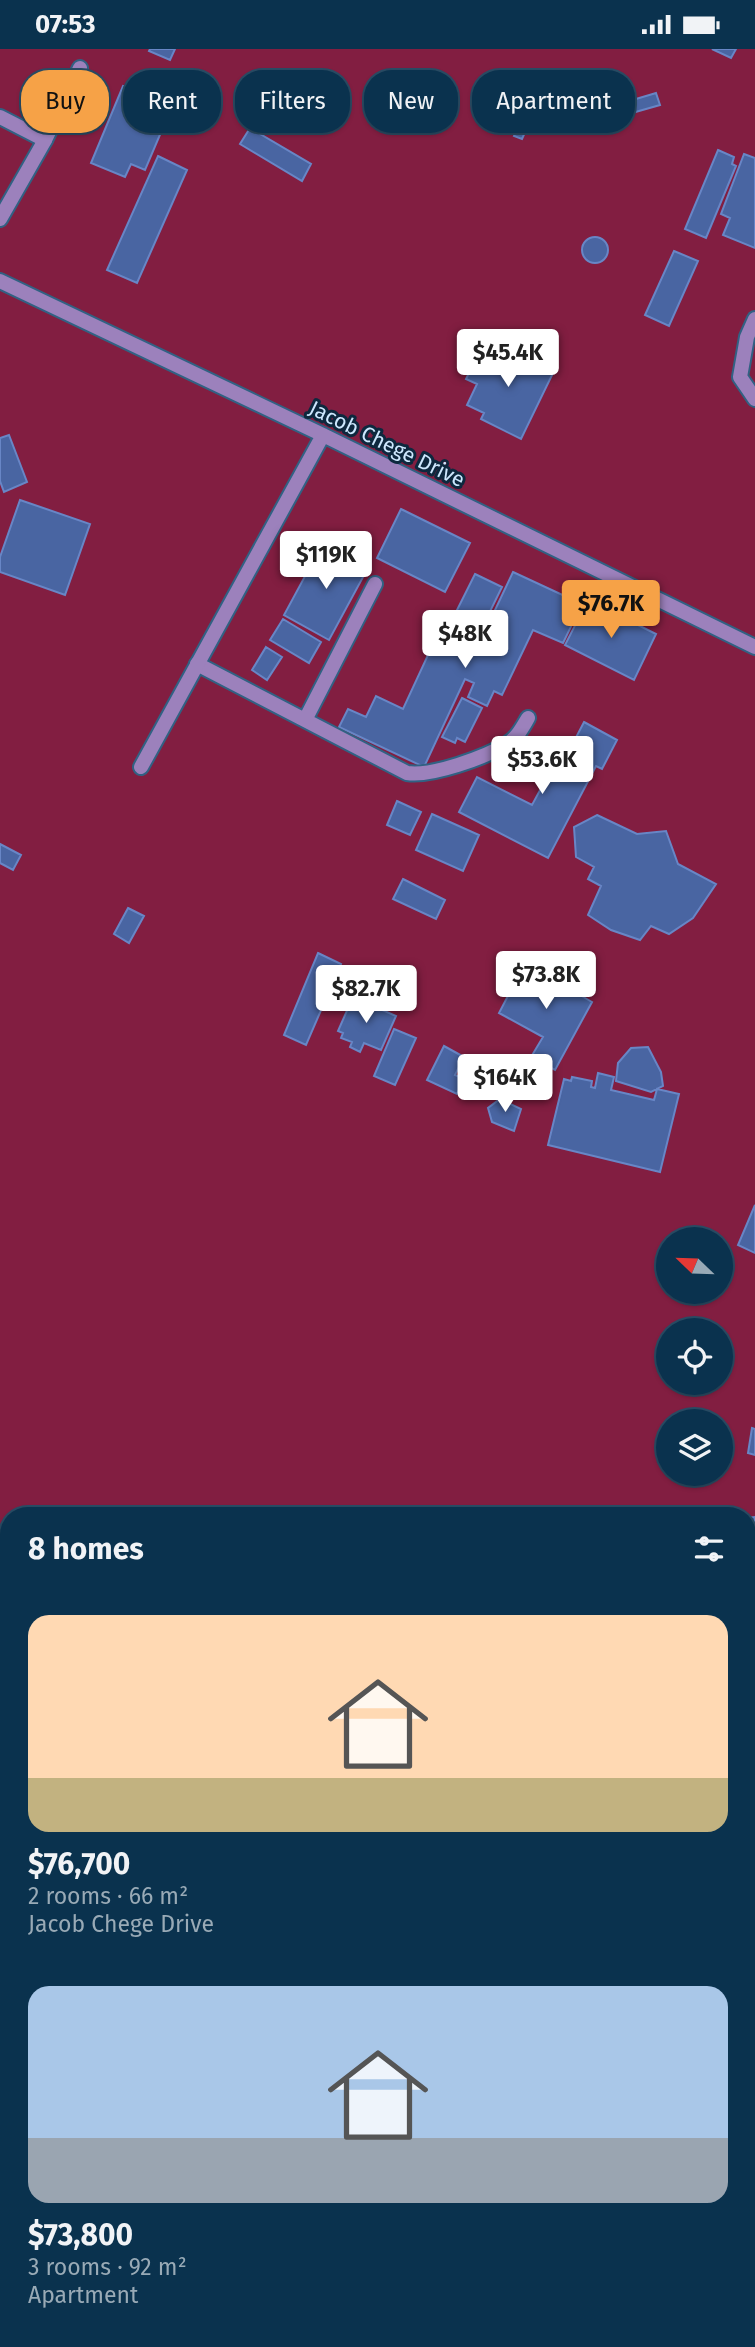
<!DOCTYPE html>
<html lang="en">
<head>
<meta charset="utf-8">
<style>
  body { margin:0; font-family:"Fira Sans",sans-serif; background:#183e58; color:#f1f3f6; height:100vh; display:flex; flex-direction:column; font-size:26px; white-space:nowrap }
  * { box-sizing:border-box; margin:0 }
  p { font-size:23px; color:#99aab6 }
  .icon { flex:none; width:38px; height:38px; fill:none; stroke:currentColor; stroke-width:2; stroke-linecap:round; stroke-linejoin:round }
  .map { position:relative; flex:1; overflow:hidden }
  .panel { position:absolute; left:0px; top:1458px; width:756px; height:842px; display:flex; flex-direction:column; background:#0a324e; border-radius:28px 28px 0 0; box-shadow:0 2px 5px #0004,0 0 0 2px #2a4d66 }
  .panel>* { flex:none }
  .banner { position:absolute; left:21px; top:21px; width:714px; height:63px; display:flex; gap:14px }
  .needle { width:46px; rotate:293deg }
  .tools { position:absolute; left:656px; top:1178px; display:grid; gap:14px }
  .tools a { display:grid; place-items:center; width:77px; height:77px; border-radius:50%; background:#0a324e; box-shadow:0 2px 5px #0004,0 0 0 2px #2a4d66; font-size:35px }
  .price { position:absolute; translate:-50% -60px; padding:0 16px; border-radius:7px; background:#fff; color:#222; font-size:23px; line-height:46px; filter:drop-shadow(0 2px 4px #0008) }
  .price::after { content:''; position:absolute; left:50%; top:42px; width:21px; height:16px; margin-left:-10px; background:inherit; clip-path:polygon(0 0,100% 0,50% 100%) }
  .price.current { background:#f6a247; color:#111 }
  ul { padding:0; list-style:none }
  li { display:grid; align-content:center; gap:14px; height:371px; padding:0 28px }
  li span { display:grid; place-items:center; height:217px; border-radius:21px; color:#555 }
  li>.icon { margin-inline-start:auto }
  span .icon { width:126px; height:126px; fill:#fffc; stroke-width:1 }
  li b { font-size:30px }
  h2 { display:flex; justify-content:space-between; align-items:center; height:84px; padding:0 28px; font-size:30px }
  .tag { padding:0 24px; border-radius:28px; background:#0a324e; box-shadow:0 2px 5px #0004,0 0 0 2px #2a4d66; font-size:24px; line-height:63px }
  .tag.current { background:#f6a247; color:#111 }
  .status { display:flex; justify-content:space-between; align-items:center; height:49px; padding:0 35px; background:#0a324e; direction:ltr }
  .status svg { height:19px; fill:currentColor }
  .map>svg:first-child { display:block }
  .green { fill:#821e41; fill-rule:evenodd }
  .building { fill:#4965a2; stroke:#6886c6; stroke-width:2 }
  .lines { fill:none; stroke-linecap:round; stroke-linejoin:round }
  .lane-casing { stroke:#316183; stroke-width:18 }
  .street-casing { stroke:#316183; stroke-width:18 }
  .lane { stroke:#9c81bc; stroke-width:14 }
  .street { stroke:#9c81bc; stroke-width:14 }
  .labels { text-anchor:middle; stroke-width:6; stroke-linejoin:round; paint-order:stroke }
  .street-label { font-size:21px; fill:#cee8fe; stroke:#0d283e }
</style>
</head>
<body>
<div class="status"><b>07:53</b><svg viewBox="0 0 49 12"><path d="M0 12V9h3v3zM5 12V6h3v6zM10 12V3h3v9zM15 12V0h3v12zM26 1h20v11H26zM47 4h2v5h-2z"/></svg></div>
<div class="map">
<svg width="755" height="2298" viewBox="0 0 755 2298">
  <rect width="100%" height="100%" fill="#0e4368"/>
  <!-- green -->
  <path class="green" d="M0 0H755V2298H0ZM668 1190H721V1242H668ZM668 1281H721V1334H668ZM668 1372H721V1424H668ZM9 1466H747V2291H9Z"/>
  <!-- building -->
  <path class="building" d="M150 0H175L170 11 149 2Z
    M712 0H736L731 9Z
    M123 37 156 51 147 74 162 81 145 121 131 115 125 128 91 114Z
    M656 44 660 56 611 70 609 58Z
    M527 54 538 59 531 76 520 71Z
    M519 76 527 79 522 90 514 87Z
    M250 79 311 115 302 132 240 95Z
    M718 101 734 108 732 115 736 117 706 189 685 180Z
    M744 105 755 109V199L723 186 730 169 721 165Z
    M158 107 187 121 137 234 107 221Z
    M582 201a13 13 0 1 1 26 0a13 13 0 1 1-26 0Z
    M674 202 698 212 669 277 645 266Z
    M498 294 554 322 521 390 481 370 484 364 467 356 477 335 466 330 476 310 487 316Z
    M9 386 27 433 4 443 0 432V389Z
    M20 451 90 475 65 546 0 523V508Z
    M401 460 470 494 445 543 377 509Z
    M324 492 369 517 329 591 284 566Z
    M513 523 582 555 563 594 533 581 502 646 494 642 487 657 468 648 474 634 465 630 424 718 339 678 348 660 366 668 376 647 403 660 441 578 479 595Z
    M475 525 502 538 477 589 450 575Z
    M588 551 656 585 634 631 565 596Z
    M283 570 321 593 309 614 270 591Z
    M266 598 282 608 267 631 252 621Z
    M462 649 482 659 465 693 457 689 455 694 442 688Z
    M584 673 617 691 602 720 596 717 548 809 459 763 477 728 532 756 563 699 569 702Z
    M397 752 421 763 410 786 387 776Z
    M432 765 479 786 463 822 416 801Z
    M597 766 637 785 666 782 678 815 716 835 693 869 669 885 651 877 640 891 611 881 588 866 601 837 588 830 594 818 576 808 574 778Z
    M0 795 21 806 13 821 0 814Z
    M403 830 445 851 436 870 393 850Z
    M128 859 144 867 129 894 114 885Z
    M318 904 341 915 306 996 284 986Z
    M539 911 567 927 563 936 592 953 555 1021 531 1008 543 988 499 964 521 922 530 928Z
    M353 948 396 967 381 1001 364 994 360 1003 350 998 352 993 341 989 343 984 338 982Z
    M394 980 416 989 395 1036 374 1027Z
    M444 997 464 1008 455 1026 464 1030 457 1045 427 1031Z
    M648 998 661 1023 663 1037 651 1043 616 1032 618 1014 631 999Z
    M598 1024 614 1028 611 1041 654 1051 657 1040 679 1045 660 1123 548 1096 564 1030 571 1032 572 1028 592 1032 591 1038 595 1039Z
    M500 1050 521 1060 514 1082 492 1073 488 1059Z
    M755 1156V1204L738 1196Z
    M752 1379 755 1380V1406L748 1404Z
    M755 1468V1604L747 1606V1469Z
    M0 2151 9 2155V2188L0 2184Z
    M0 2186 9 2190V2209L0 2204Z
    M705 2291H728L726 2298H703Z"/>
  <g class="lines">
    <defs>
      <path id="lane" d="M0 68 45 91
        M755 270 747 288 740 328 755 350
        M197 615 407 724C431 728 486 708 507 695 517 689 522 679 528 669
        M305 671 375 535"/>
      <path id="street" d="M0 170 45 91 80 19
        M0 232 323 386 755 598
        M141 718 323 386"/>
    </defs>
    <!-- lane casing -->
    <use href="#lane" class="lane-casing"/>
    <!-- street casing -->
    <use href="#street" class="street-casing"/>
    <!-- lane -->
    <use href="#lane" class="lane"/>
    <!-- street -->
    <use href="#street" class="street"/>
  </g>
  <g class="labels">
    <!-- street labels -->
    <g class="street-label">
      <text transform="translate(387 395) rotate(26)" y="7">Jacob Chege Drive</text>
    </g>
  </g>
</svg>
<div class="tools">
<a><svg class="needle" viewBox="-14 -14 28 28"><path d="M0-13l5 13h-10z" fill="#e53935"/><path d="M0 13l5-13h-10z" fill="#99aab6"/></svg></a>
<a><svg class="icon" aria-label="locate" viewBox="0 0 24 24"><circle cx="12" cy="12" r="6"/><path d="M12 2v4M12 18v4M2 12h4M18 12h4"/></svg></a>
<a><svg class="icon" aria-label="layers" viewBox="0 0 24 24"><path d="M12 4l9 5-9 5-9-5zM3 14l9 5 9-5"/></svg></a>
</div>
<b class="price" style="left:508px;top:340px">$45.4K</b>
<b class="price" style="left:326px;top:542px">$119K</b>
<b class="price current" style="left:611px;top:591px">$76.7K</b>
<b class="price" style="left:465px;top:621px">$48K</b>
<b class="price" style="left:542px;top:747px">$53.6K</b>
<b class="price" style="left:546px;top:962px">$73.8K</b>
<b class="price" style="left:366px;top:976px">$82.7K</b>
<b class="price" style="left:505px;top:1065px">$164K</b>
<div class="banner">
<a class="tag current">Buy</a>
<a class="tag">Rent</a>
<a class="tag">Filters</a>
<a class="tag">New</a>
<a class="tag">Apartment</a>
</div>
<section class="panel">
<h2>8 homes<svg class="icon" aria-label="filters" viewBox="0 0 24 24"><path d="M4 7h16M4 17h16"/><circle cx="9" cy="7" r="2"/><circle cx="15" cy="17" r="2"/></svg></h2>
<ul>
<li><span style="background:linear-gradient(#ffd9b3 75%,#c2b280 0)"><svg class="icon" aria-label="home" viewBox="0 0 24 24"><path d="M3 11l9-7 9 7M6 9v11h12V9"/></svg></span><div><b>$76,700</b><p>2 rooms · 66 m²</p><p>Jacob Chege Drive</p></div></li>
<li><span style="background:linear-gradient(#a9c7e8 70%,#9aa5b1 0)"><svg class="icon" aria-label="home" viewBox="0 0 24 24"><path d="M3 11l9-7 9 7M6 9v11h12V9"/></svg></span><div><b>$73,800</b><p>3 rooms · 92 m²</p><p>Apartment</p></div></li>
</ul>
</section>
</div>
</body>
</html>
